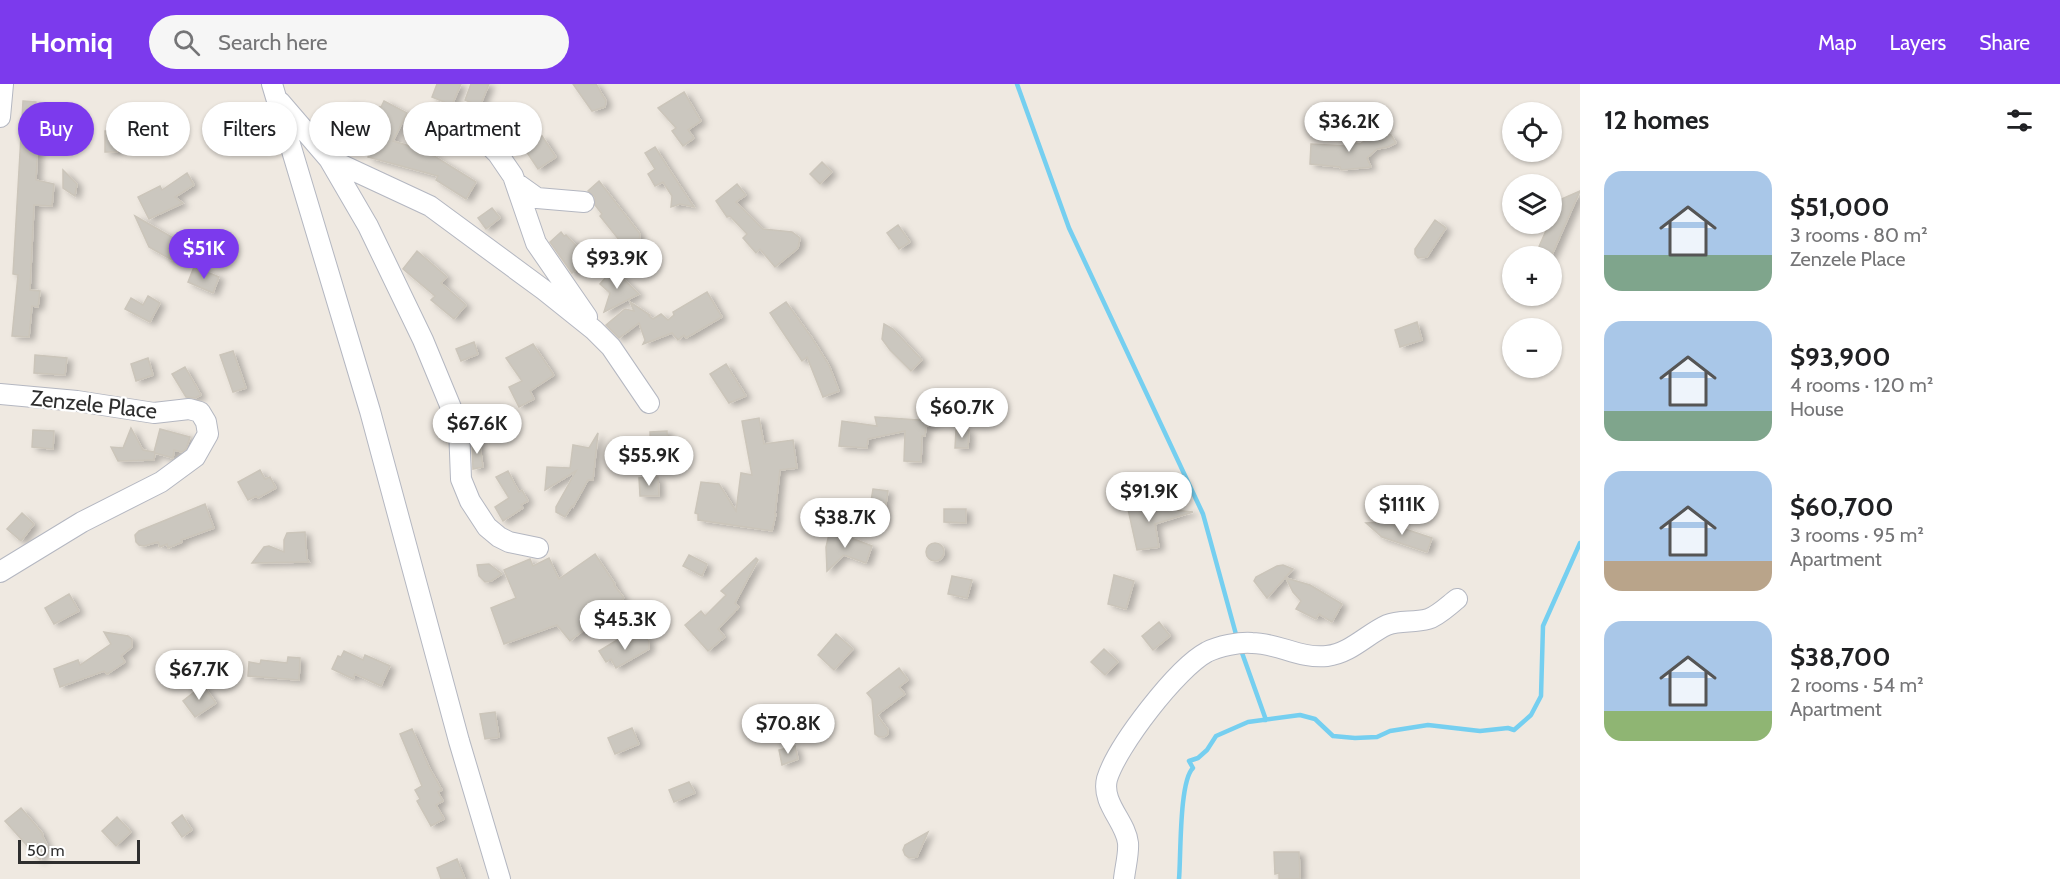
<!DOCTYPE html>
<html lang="en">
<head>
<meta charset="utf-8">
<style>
  body { margin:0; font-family:Cabin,sans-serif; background:#f6f6f6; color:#202124; height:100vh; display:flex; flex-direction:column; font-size:22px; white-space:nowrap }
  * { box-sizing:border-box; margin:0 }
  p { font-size:20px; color:#757577 }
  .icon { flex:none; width:33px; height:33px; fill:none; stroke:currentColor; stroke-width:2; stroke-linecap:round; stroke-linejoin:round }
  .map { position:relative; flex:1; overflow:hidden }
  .side { display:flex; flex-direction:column; background:#fff; width:480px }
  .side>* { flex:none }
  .top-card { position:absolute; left:18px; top:18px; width:570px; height:54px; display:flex; gap:12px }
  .fabs { position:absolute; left:1502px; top:18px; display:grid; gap:12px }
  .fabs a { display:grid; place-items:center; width:60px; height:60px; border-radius:50%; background:#fff; box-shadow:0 2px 4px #0004; font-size:30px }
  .scale { position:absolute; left:18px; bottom:15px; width:122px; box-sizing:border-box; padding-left:6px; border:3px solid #2e2e2e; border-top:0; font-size:16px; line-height:21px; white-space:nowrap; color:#2e2e2e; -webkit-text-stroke:4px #fff; paint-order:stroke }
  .price { position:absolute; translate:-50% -51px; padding:0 14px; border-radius:21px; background:#fff; color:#222; font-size:20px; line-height:39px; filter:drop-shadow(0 2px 3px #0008) }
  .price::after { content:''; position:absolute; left:50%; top:36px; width:18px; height:14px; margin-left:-9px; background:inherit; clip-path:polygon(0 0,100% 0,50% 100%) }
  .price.selected { background:#7c3aed; color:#fff }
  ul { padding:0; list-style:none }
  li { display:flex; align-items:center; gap:18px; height:150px; padding:0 24px }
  li span { display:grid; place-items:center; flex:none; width:168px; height:120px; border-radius:18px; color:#555 }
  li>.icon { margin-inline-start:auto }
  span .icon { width:72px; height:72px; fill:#fffc; stroke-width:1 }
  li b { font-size:26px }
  h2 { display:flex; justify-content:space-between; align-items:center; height:72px; padding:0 24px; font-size:26px }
  .tag { padding:0 21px; border-radius:27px; background:#fff; box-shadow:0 2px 4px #0004; font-size:21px; line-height:54px }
  .tag.selected { background:#7c3aed; color:#fff }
  header { display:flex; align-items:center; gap:36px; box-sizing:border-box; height:84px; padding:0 30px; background:#7c3aed; color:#fff }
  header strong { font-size:28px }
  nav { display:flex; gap:33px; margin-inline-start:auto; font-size:21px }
  .search { width:420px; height:54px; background:#f6f6f6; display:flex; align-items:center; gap:15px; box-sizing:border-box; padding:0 21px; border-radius:33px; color:#757577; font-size:22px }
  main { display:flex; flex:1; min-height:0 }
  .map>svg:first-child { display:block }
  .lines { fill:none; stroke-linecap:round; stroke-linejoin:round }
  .stream { stroke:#75cff0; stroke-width:4.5 }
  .building { fill:#cbc7bf; stroke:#cbc5ba; stroke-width:1.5; filter:url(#shadow) }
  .minor-casing { stroke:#b4b7c1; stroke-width:22 }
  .minor { stroke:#fff; stroke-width:20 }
  .labels { text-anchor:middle; stroke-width:4.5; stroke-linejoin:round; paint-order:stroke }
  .street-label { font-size:22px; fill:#2e2e2e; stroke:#fff }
</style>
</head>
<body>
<header>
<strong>Homiq</strong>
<div class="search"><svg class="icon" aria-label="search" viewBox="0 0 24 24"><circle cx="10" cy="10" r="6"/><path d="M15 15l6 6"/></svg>Search here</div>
<nav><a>Map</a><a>Layers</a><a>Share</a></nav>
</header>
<main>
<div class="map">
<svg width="1580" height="795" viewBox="0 0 1580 795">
  <defs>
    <filter id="shadow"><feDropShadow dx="5" dy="3" stdDeviation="3" flood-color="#0004"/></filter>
  </defs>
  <rect width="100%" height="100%" fill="#efe9e1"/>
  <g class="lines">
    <!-- stream -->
    <path class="stream" d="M1017 0 1069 144 1203 430 1237 554
      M1241 566 1266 636
      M1179 795C1181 773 1179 697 1193 684L1189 677 1198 674 1207 666 1216 652 1248 638 1300 631 1315 635 1333 652 1355 654 1377 653 1390 647 1428 641 1480 647 1508 644 1514 646 1531 631 1541 612 1543 542 1580 459"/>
  </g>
  <!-- building -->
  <path class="building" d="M437 0H461L452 21 432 13Z
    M471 0H489L480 22 465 16Z
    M573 0H596L606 17 605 23 592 27Z
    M684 8 701 37 688 46 694 54 683 62 672 47 676 44 658 24Z
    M23 17 36 18 33 56H38L36 96 54 100 52 122 34 121 30 206 40 207 38 223 32 222 29 253 12 252 18 191 13 190Z
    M384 17 407 29 393 57 426 67 476 98 466 115 436 96 438 92 368 73 378 41 345 36 347 19 381 23Z
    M105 47H117V68H105Z
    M1383 49 1391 51 1396 59 1388 63 1377 65 1367 74 1371 83 1341 86 1340 83 1310 80 1311 60 1346 62 1351 58 1360 60 1367 55 1377 56Z
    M542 52 556 73 538 85 524 64Z
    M655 63 669 85 694 123 680 120 671 123 672 112 663 98 655 102 648 90 655 85 645 69Z
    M822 78 832 88 820 100 810 90Z
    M63 86 77 100 75 112 63 104Z
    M187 89 194 101 175 113 183 119 149 135 138 113 160 102 162 106Z
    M599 97 640 150 638 167 630 158 624 162 600 132 602 130 595 121V113L588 107Z
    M737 100 746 111 736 118 763 145 792 148 800 154 798 164 775 183 760 165 756 169 743 154 747 150 730 132 727 133 716 117Z
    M1580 107 1551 173 1537 167 1549 140H1551L1553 123 1559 116Z
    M492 124 500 134 486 145 478 134Z
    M135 132 182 159 172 176 149 163Z
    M1435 136 1446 144 1427 173 1418 174 1415 170V165Z
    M898 141 910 158 899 165 887 149Z
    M561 148 564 152 566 151 588 174 572 189 550 158Z
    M417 167 447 193 441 199 466 221 454 235 431 216 435 212 403 185Z
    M194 183 219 193 213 209 188 198Z
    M613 185 639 210 604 228 610 209 600 200Z
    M707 208 722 233 686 254 684 251 678 256 672 249 643 260 645 256 639 239 619 254 606 241 625 225 634 227 630 218 650 231 649 232 653 235 661 230 668 236 674 231 673 228Z
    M148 212 160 219 150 238 125 225 131 214 143 221Z
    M786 218 812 254 829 281 839 307 823 313 807 273 802 277 770 229Z
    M1417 238 1422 256 1400 263 1395 246Z
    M884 240 893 245 922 276 911 287 890 266 882 255Z
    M474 258 478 270 461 277 456 265Z
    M533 260 554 291 530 307 534 315 519 323 509 303 522 297 506 274Z
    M233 267 246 304 233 308 220 271Z
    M35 271 67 274 65 291 34 289Z
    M148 274 153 291 136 297 131 280Z
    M726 280 746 312 729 319 710 290Z
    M185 283 201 311 195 314 186 313 172 290Z
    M875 333 933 337V340L926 342 925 352H922L921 378 904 377 905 347 868 355 867 364 839 362 842 337 877 342Z
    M759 334 764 360 793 356 797 384 780 386 775 430H776L772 447 698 436V430L695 429 701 398 719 400 736 427 741 389 752 391 742 337Z
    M131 344 143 366 154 368 160 345 190 353 186 365 182 368 174 366 173 374 155 369 154 376 118 377 111 363 123 364Z
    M33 346 54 347 53 365 32 363Z
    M956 346H969L968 364H955Z
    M667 347 669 383 651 384 650 348Z
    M598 349 593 396H588L573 423 572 422 565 433 556 428V423L576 387 545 406 547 383 570 384 573 361 589 364Z
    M479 356 483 383 473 385 472 357Z
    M260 386 265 395 270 393 276 404 258 414 256 412 248 416 238 398Z
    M508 387 519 408 522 406 528 417 521 421 523 424 503 437 495 423 509 414 496 393Z
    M658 393 659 412H640L639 394Z
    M873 405 888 407 883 438 868 435Z
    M1137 417 1146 424 1156 420 1162 425 1193 428 1155 440 1159 463 1137 466 1128 425 1132 418Z
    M205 420 214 444 181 456 182 458 168 464 167 460 160 463 158 458 144 462 139 461 136 458 135 451 139 447Z
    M944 425H966V439L944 438Z
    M22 429 34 440 21 457 7 445Z
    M1384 438 1432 454 1427 468 1382 453 1366 439Z
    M830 446 872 462 866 479 844 471 827 487 826 463Z
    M305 448 307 475 309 478 252 479 264 463 269 462 284 468V456L287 449Z
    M926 468a9 9 0 1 1 18 0a9 9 0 1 1-18 0Z
    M595 470 615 500 614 501 624 514 570 557 557 541 504 560 491 524 516 514 504 486 530 475 533 482 549 474 559 495Z
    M689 471 707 480 702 492 683 482Z
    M756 474 758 476 735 519 739 523 718 545 725 553 708 567 685 541 701 527 705 532 726 511 721 507Z
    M489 480 502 490 491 497 485 498 479 492 477 481Z
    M1283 481 1293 485 1267 514 1254 497 1256 493 1277 482Z
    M1114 491 1134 497 1126 525 1108 520Z
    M952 492 972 496 967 514 948 510Z
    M1286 494 1310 501 1342 520 1332 538 1319 530 1316 535 1296 525 1301 517 1293 508Z
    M69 510 79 527 54 540 45 524Z
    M1159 538 1170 552 1153 566 1142 552Z
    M104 548 128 552 132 555V563L121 572 125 578 107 590 104 587 60 603 54 585 78 576 80 581 111 560Z
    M836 550 853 565 834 586 818 571Z
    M642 552 649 557V565L616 584 611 575 606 578 599 567 622 553 627 561 637 553Z
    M1104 565 1118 578 1105 591 1091 578Z
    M344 567 363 576 365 571 390 582 381 602 355 590 353 595 332 585 338 572 341 573Z
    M288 573 300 574 299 596 248 592 249 578 260 580 261 576 287 579Z
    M899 584 908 596 899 603 905 610 877 631 888 646V650L884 653H879L875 650 872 615 867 609Z
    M203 601 216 619 195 633 183 617Z
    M495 628 499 653 485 655 480 630Z
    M632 644 639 660 615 670 608 654Z
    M412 645 430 685 442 706 438 708 443 717 436 721 444 735 431 742 417 717 420 715 415 706 422 702 400 650Z
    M795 662 798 675 782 681 779 666Z
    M689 698 695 709 674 718 669 706Z
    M21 724 43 750 42 751 47 761 40 776 5 737Z
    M182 731 192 746 182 753 172 739Z
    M117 733 131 748 116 762 102 747Z
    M928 748 917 773 909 774 905 771 903 766 905 761Z
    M1274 768H1299L1300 795H1279V789L1275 790Z
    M457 775 465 795H441L437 784Z"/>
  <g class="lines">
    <defs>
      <path id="minor" d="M272 0 370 327 459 657 500 795
        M280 18 329 75 368 142 423 256 459 343 461 395 470 417 487 443 499 453 509 458 538 464
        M0 33 3 0
        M476 48 498 70 513 92 536 159 587 233
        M329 75 430 122 544 206 594 246 611 263 649 319
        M516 99 537 114 584 118
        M0 310 77 317 154 329 189 325 200 328 206 338 208 350 195 373 161 398 82 438 0 488
        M1124 795C1125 784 1129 770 1128 759 1126 738 1101 719 1107 695 1117 662 1177 584 1207 568 1219 562 1239 558 1252 559 1278 559 1300 575 1327 572 1351 569 1367 550 1387 541 1400 536 1414 539 1428 535 1438 532 1449 521 1457 515"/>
    </defs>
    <!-- minor casing -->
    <use href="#minor" class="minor-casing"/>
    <!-- minor -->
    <use href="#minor" class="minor"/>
  </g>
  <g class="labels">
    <!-- street labels -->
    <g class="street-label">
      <text transform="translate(94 320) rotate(6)" y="8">Zenzele Place</text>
    </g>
  </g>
</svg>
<div class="fabs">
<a><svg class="icon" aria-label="locate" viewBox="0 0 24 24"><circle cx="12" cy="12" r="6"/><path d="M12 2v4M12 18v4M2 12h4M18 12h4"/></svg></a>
<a><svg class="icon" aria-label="layers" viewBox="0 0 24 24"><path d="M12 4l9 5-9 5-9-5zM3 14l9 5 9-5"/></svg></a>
<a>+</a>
<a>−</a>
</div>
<div class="scale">50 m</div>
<b class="price" style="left:1349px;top:69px">$36.2K</b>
<b class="price selected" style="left:204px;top:196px">$51K</b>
<b class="price" style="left:617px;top:206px">$93.9K</b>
<b class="price" style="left:962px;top:355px">$60.7K</b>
<b class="price" style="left:477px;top:371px">$67.6K</b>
<b class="price" style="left:649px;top:403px">$55.9K</b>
<b class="price" style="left:1149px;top:439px">$91.9K</b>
<b class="price" style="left:1402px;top:452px">$111K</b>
<b class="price" style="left:845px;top:465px">$38.7K</b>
<b class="price" style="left:625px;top:567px">$45.3K</b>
<b class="price" style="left:199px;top:617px">$67.7K</b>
<b class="price" style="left:788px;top:671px">$70.8K</b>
<div class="top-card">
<a class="tag selected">Buy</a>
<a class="tag">Rent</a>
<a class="tag">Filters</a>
<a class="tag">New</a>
<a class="tag">Apartment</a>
</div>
</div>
<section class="side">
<h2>12 homes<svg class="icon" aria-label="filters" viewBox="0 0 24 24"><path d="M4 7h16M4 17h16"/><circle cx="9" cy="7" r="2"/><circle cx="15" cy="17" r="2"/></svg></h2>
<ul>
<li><span style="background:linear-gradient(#a9c7e8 70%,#7fa58c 0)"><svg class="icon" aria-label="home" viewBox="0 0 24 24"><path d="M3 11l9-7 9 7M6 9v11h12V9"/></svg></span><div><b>$51,000</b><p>3 rooms · 80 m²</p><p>Zenzele Place</p></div></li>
<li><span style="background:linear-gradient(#a9c7e8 75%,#7fa58c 0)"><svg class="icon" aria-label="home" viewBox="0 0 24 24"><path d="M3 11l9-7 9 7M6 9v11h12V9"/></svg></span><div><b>$93,900</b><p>4 rooms · 120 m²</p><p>House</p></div></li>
<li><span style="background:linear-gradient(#a9c7e8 75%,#b9a48a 0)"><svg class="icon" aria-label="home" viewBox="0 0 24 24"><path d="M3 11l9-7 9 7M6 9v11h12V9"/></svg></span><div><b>$60,700</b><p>3 rooms · 95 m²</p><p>Apartment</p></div></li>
<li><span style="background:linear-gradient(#a9c7e8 75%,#8fb573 0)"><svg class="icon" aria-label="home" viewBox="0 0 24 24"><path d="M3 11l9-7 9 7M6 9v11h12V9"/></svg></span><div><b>$38,700</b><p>2 rooms · 54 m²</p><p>Apartment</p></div></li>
</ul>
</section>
</main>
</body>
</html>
